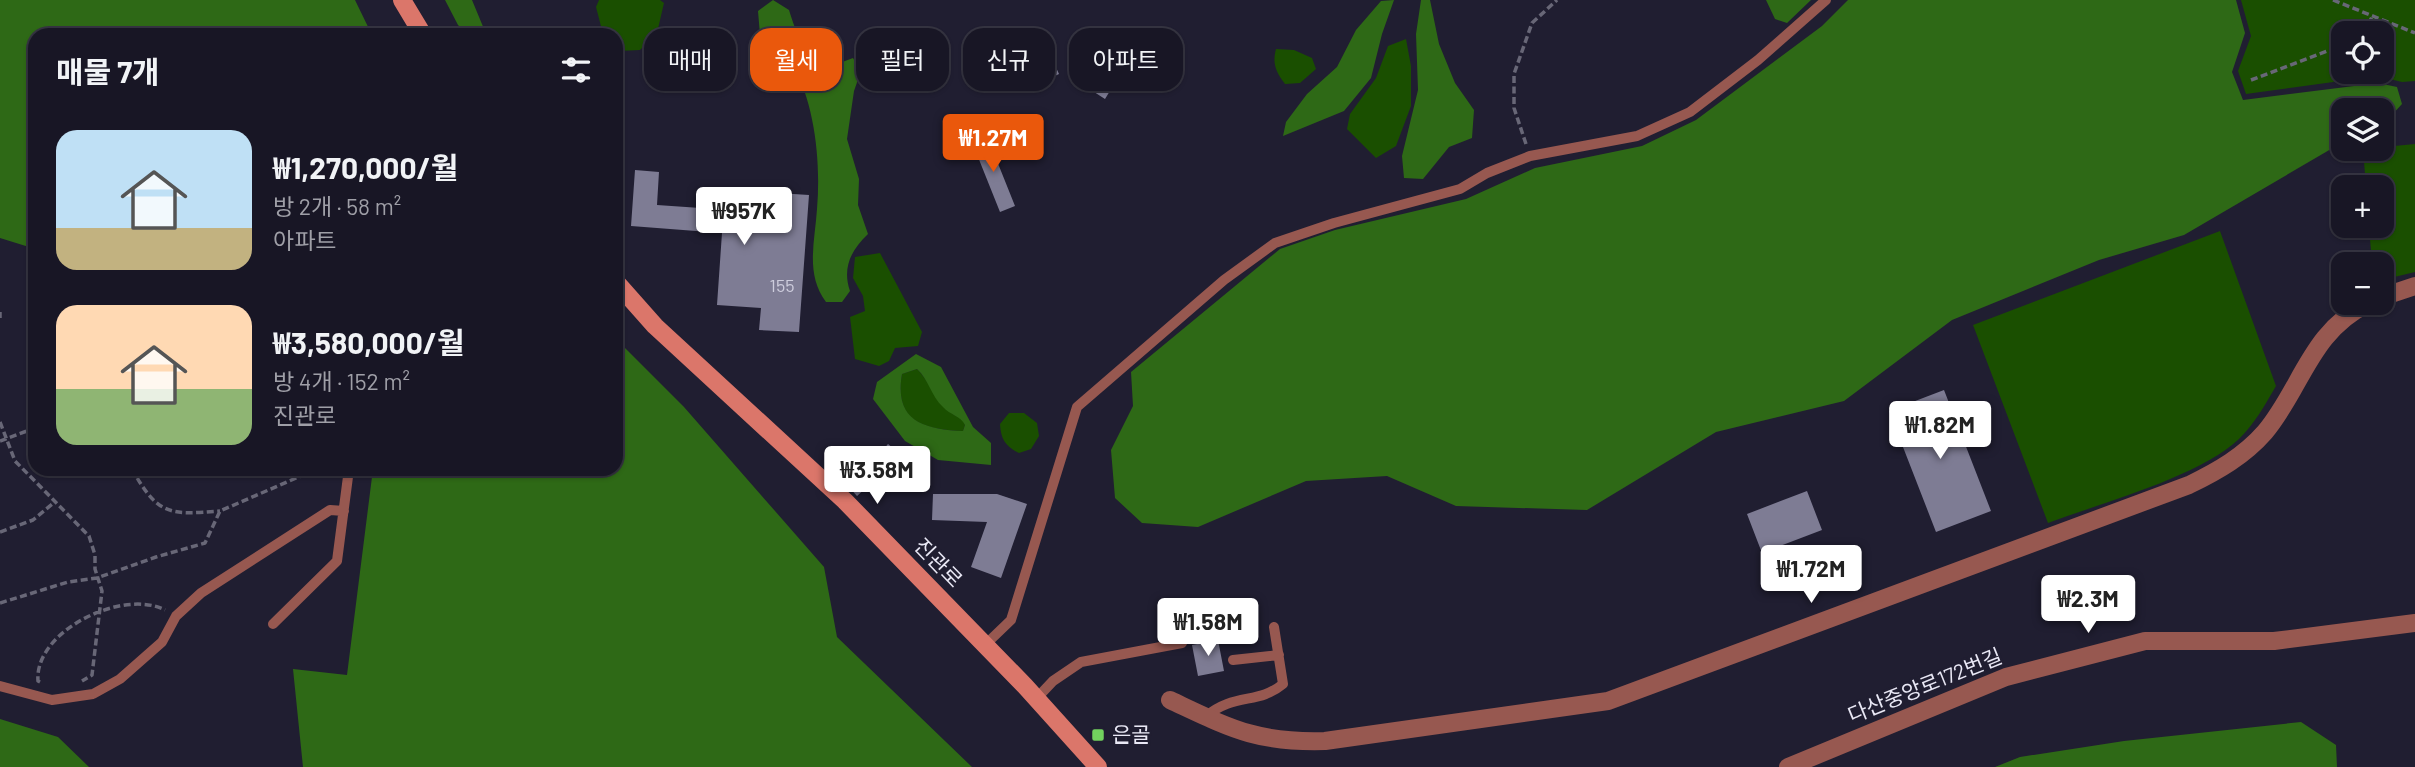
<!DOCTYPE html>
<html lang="ko">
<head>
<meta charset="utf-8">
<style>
  body { margin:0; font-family:Barlow,"Noto Sans KR",sans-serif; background:#211f2d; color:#f1f3f6; height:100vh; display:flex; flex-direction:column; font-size:26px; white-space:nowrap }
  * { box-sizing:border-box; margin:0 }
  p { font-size:23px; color:#9f9fa7 }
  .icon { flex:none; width:38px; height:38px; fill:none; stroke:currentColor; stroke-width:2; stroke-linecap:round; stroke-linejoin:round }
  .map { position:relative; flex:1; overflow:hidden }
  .details { position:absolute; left:28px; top:28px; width:595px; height:448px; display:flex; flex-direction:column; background:#181625; border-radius:21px; box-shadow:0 2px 5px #0004,0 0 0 2px #363542 }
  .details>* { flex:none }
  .top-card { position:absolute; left:644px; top:28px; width:665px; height:63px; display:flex; gap:14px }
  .tools { position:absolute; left:2331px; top:21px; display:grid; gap:14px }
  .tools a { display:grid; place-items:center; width:63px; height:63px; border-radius:14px; background:#181625; box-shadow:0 2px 5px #0004,0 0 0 2px #363542; font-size:35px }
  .price { position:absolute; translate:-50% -60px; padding:0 16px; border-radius:7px; background:#fff; color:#222; font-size:23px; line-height:46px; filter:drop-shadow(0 2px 4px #0008) }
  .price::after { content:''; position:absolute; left:50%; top:42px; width:21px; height:16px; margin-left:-10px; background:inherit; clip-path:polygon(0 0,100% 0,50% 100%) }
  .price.active { background:#ea580c; color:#fff }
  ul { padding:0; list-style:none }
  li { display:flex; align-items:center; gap:21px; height:175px; padding:0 28px }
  li span { display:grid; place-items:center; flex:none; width:196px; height:140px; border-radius:21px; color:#555 }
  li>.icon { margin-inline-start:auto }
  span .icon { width:84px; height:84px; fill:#fffc; stroke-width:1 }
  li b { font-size:30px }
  h2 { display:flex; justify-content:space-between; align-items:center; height:84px; padding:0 28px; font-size:30px }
  .tag { padding:0 24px; border-radius:21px; background:#181625; box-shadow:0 2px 5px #0004,0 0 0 2px #363542; font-size:24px; line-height:63px }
  .tag.active { background:#ea580c; color:#fff }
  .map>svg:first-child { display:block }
  .green { fill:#1a4f00; fill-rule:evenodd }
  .forest { fill:#2e6916; fill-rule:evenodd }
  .building { fill:#7e7c94 }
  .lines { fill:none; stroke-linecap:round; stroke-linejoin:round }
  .path { stroke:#686777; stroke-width:3.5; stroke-dasharray:7 3.5; stroke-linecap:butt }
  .service { stroke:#975850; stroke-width:10 }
  .minor { stroke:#975850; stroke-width:18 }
  .tertiary { stroke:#975850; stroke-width:18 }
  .secondary { stroke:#db766a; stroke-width:18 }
  .poi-dot { fill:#72d25e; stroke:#201e31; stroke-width:2.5 }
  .labels { text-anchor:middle; stroke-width:5; stroke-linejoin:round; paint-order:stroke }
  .number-label { font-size:18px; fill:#cecddd }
  .street-label { font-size:21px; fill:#e9e8f5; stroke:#201e31 }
  .poi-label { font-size:21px; fill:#e9e8f5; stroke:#201e31; text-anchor:start }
</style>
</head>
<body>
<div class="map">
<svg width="2415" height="767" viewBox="0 0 2415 767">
  <rect width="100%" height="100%" fill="#201e31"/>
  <!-- green -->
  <path class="green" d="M599 0H660L664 3 657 33 640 50 619 51 616 47V35L603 34 596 7Z
    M2241 0H2415V81L2402 82 2377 76 2246 94 2238 71 2251 36ZM2382 33V72H2343V33Z
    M1406 39 1411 66V106L1396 146 1376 158 1347 129 1350 114 1376 78 1388 46Z
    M1276 49 1294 50 1312 58 1316 69 1300 83 1285 84C1276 72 1272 64 1276 49Z
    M2415 144V272L2382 280V264H2372L2369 226H2382V187H2366L2363 149Z
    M2220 231 2276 386C2265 405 2255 423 2239 439 2199 477 2101 503 2048 523L1973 325Z
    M880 253 922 332 918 346 895 348 889 361 879 366 855 359 850 317 865 311 863 296 853 278 855 257Z
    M917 369C933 385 939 411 963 419L965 425 963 431C923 429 894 422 902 374Z
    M1009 413H1024L1037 423 1039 436 1031 449 1019 453C1005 446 1001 439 1000 424Z"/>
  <!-- forest -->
  <path class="forest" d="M0 0H355L372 35H35V246L29 247 0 238Z
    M445 0H472L484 29 482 35H468L458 25Z
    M773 0 789 10C797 35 804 57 829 67L853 58 861 71 854 91 847 139 859 179 858 205 868 234C851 250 842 268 850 291L842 302H826C805 274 815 241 817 209 821 161 815 105 792 62 786 51 769 42 760 35L758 11Z
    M1394 0 1382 34 1371 78 1344 111 1283 136 1286 122 1307 94 1337 67 1356 30 1381 1Z
    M1421 0H1430L1439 44 1455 83 1474 110 1472 138 1449 147 1423 179 1404 178 1402 156 1418 90 1416 34Z
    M1766 0H1811L1787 23 1775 19Z
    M1848 0H2236L2245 33 2232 72 2243 100 2378 83 2397 87 2402 104 2390 117 2382 122V110H2343V142L2184 235 2099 260 1952 320 1844 401 1716 432 1587 510 1456 506 1387 476 1306 481 1198 527 1142 523 1115 498 1111 450 1133 406 1131 372 1280 249 1335 230 1466 199 1535 168 1642 146 1696 120 1822 26Z
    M616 339 684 407 824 567 837 637 972 767H303L293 669 347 675 373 469H616Z
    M916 354 941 367 973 427 991 443V465L938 460 905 441 873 399 877 382ZM917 369C929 380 931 396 943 407 950 415 961 416 965 425L963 431C923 429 894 421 902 374Z
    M0 719 58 737 89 767H0Z
    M2301 722 2336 745 2337 767H1995L2020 757 2124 741Z"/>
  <!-- building -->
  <path class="building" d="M1038 28 1059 74 1046 80 1031 47 1024 50 1018 36Z
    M1129 29 1143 37 1105 99 1091 90Z
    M987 136 1015 206 1000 212 972 142Z
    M635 170 659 172 657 205 744 211 745 191 809 195 799 332 759 330 761 308 717 305 722 233 631 226Z
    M1944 390 1991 511 1936 532 1889 411Z
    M888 444 920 470 908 484 888 468 857 496 836 473 859 452 870 465Z
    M1807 491 1822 530 1762 553 1747 514Z
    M933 494H997L1027 504 1001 578 971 567 987 522 932 520Z
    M1218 640 1224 671 1198 676 1192 645Z"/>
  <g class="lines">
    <!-- path -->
    <path class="path" d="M2333 0 2415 33
      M2363 33 2372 17
      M2251 80 2343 45
      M1526 144 1514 108V74L1532 23 1557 0
      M0 312V318
      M0 422 15 461 89 536 95 555V569L102 591 92 675 82 681
      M0 441 35 428
      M132 469C158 516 170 515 220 511
      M0 532 33 520 56 501
      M0 603 68 582 97 578 156 557 205 543 220 511 317 469
      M40 682 38 681C34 631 123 588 165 610"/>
    <!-- service -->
    <path class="service" d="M273 624 337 561 349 469
      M985 645 1011 620 1077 407 1224 280 1275 243 1334 223 1460 189 1487 173 1530 156 1637 136 1690 112 1758 60 1826 0
      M1233 660 1279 655
      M0 686 52 700 93 694 120 679 162 642 176 616 201 593 330 510 344 511
      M1036 699 1053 681 1081 662 1182 643
      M1205 717C1235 692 1258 705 1283 684L1274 627"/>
    <!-- minor -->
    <path class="minor" d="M2382 297 2415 286
      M1170 700C1230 728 1256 743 1325 741L1608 701 2189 485C2218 471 2244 456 2265 432 2302 388 2310 331 2369 303"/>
    <!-- tertiary -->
    <path class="tertiary" d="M1788 767 2006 677 2145 641H2274L2415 623"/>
    <!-- secondary -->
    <path class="secondary" d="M402 0 423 35
      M616 282 655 326 845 501 1025 686 1098 767"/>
  </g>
  <!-- markers -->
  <rect class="poi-dot" x="1091" y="728" width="14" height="14" rx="3.5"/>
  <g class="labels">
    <!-- number labels -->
    <g class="number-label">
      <text x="782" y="292">155</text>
    </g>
    <!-- street labels -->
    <g class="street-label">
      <text transform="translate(938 563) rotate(46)" y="7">진관로</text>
      <text transform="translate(1925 686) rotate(-22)" y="7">다산중앙로172번길</text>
    </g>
    <!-- poi labels -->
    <g class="poi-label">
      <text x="1112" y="742">은골</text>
    </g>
  </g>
</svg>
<div class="tools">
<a><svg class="icon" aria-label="locate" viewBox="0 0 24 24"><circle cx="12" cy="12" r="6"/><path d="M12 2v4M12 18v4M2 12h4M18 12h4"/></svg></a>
<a><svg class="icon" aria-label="layers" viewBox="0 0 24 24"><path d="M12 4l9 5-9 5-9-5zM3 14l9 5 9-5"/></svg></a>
<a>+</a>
<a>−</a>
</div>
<b class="price active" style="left:993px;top:174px">₩1.27M</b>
<b class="price" style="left:744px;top:247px">₩957K</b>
<b class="price" style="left:1940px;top:461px">₩1.82M</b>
<b class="price" style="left:877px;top:506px">₩3.58M</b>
<b class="price" style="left:1811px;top:605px">₩1.72M</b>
<b class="price" style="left:2088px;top:635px">₩2.3M</b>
<b class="price" style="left:1208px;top:658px">₩1.58M</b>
<div class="top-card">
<a class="tag">매매</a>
<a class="tag active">월세</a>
<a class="tag">필터</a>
<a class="tag">신규</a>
<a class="tag">아파트</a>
</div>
<section class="details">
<h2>매물 7개<svg class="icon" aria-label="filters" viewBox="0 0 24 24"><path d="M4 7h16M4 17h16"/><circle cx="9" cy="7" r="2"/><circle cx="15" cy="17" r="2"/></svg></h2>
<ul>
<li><span style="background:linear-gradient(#bfe0f5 70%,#c2b280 0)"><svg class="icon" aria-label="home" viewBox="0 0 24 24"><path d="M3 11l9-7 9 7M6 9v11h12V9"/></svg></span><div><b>₩1,270,000/월</b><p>방 2개 · 58 m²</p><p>아파트</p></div></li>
<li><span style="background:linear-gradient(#ffd9b3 60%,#8fb573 0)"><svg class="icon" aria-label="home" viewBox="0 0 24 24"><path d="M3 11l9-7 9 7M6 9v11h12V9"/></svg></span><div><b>₩3,580,000/월</b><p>방 4개 · 152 m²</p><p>진관로</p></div></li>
</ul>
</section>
</div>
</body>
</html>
